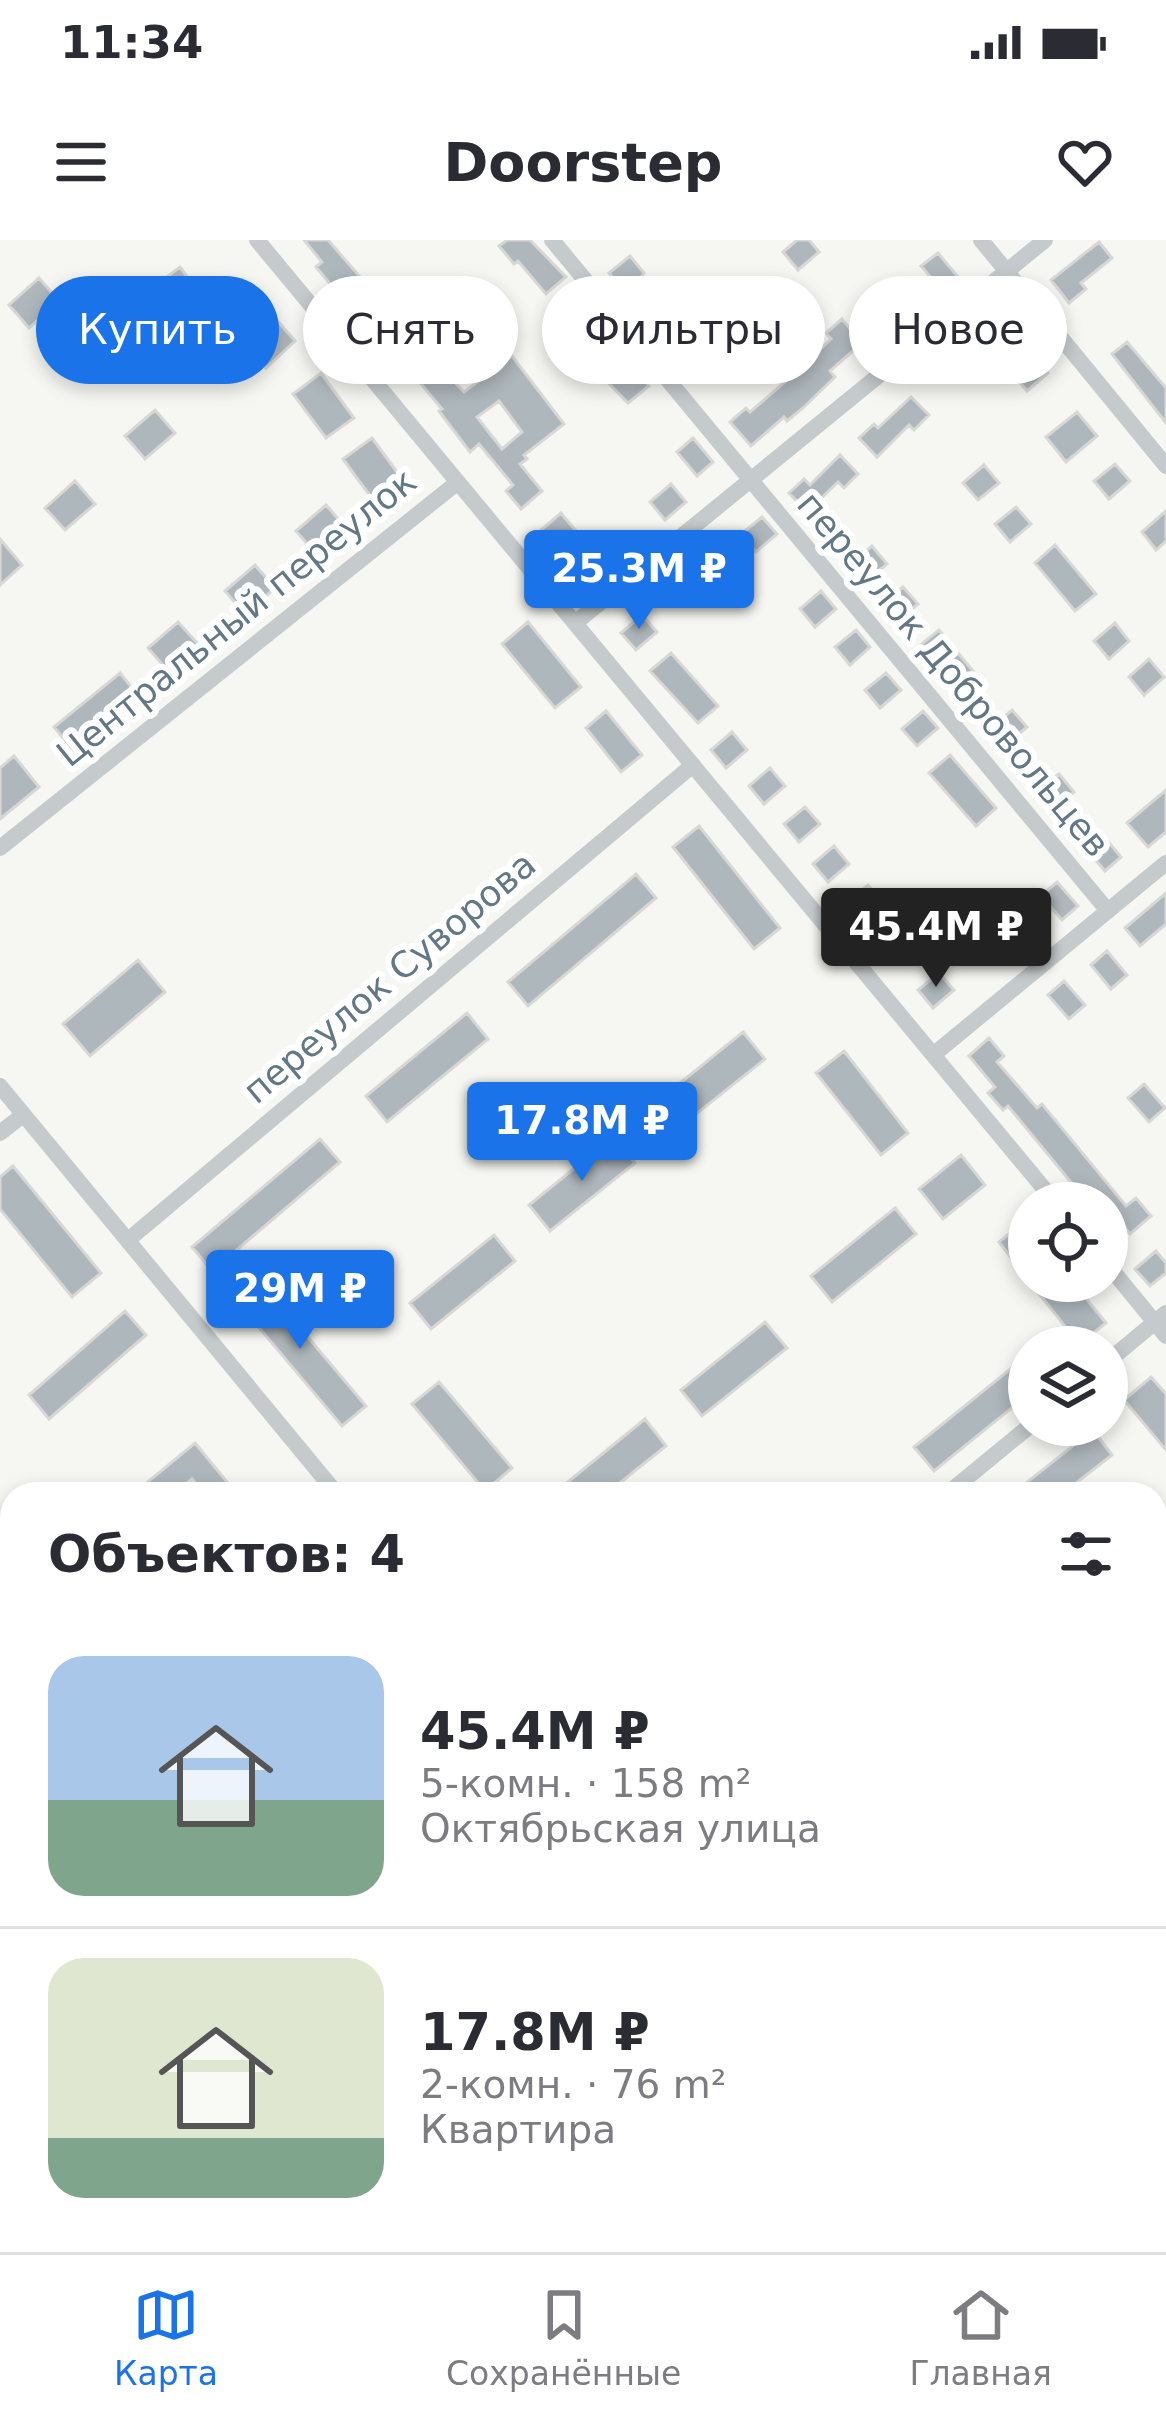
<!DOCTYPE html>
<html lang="ru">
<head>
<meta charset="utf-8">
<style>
  body { margin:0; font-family:"DejaVu Sans",sans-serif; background:#f7f7f7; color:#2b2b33; height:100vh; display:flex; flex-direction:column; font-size:45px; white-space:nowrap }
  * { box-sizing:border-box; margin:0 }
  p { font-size:39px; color:#7c7c81 }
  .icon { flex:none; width:66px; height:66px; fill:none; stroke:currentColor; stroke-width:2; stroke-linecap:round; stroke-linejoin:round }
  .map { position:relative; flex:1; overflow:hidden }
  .drawer { position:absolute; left:0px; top:1242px; width:1167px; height:771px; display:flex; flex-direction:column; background:#fff; border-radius:36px 36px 0 0; box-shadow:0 6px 18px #0003 }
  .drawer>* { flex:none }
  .hud { position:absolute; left:36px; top:36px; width:1095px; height:108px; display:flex; gap:24px }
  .fabs { position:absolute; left:1008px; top:942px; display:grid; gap:24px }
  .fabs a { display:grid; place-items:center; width:120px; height:120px; border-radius:50%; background:#fff; box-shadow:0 6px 18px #0003; font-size:60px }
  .price { position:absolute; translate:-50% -102px; padding:0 27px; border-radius:12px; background:#1a73e8; color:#fff; font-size:39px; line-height:78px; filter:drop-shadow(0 3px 6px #0008) }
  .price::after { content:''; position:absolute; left:50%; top:72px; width:36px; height:27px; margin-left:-18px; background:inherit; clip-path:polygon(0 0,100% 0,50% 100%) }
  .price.current { background:#222; color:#fff }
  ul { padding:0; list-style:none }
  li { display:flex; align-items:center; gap:36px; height:300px; padding:0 48px }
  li+li { border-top:3px solid #e1e1e2 }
  li span { display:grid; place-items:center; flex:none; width:336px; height:240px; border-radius:36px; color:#555 }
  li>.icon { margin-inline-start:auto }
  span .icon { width:144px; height:144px; fill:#fffc; stroke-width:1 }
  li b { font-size:51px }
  h2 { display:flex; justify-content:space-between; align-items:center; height:144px; padding:0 48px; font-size:51px }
  .pill { padding:0 42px; border-radius:54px; background:#fff; box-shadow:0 6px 18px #0003; font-size:42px; line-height:108px }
  .pill.current { background:#1a73e8; color:#fff }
  .status { display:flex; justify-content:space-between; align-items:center; height:84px; padding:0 60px; background:#fff; direction:ltr }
  .status svg { height:33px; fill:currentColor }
  header { display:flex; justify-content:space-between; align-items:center; height:156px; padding:0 48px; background:#fff; font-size:54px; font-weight:600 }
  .menu { display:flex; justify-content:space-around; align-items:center; height:168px; border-top:3px solid #e1e1e2; background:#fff; font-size:33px; color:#7c7c81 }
  .menu a { display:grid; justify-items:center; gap:6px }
  .menu .current { color:#1a73e8 }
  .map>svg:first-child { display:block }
  .building { fill:#aeb7bc; stroke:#d7d7d5; stroke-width:3; fill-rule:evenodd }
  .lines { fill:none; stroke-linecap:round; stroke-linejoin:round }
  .street { stroke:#c5cacc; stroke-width:16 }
  .labels { text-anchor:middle; stroke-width:12; stroke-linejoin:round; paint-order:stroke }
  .street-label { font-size:36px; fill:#627886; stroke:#fff }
</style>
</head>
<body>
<div class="status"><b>11:34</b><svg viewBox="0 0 49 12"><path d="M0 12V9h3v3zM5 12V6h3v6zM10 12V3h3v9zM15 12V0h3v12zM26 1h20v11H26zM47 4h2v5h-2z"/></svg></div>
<header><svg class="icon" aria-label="menu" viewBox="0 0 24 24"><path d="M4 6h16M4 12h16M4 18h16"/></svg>Doorstep<svg class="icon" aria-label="heart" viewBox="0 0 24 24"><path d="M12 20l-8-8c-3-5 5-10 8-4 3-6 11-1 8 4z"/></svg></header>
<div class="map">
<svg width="1166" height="2012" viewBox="0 0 1166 2012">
  <rect width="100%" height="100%" fill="#f6f6f2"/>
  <!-- building -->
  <path class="building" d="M304 0H328L367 45 371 42 386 60 365 77 335 42 331 45 316 27 322 22Z
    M507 0H530L566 37 546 54 518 21 514 24 499 6Z
    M797 0H809L819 12 798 30 783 12Z
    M1099 2 1112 18 1081 43 1086 49 1069 63 1051 40Z
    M938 13 958 37 942 50 921 26Z
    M630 16 644 33 642 36 699 99 678 117 635 69 637 67 609 33Z
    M180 27 213 72 185 92 152 48Z
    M39 38 59 61 29 88 9 65Z
    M899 50 919 74 903 88 883 64Z
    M580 60 595 77 589 82 631 131 634 128 649 146 628 163 583 117 589 112 559 77Z
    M993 76 1029 119 1033 116 1048 133 1027 151 977 90Z
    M275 78 295 101 266 128 245 105Z
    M842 79 862 103 830 131 835 137 803 168 787 181 784 177 751 206 730 182 746 168 750 172 800 129 831 99 826 93Z
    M404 89 464 152 512 116 564 184 524 215 527 219 520 224 542 251 521 269 506 251 513 245 479 204 470 212 439 171 442 169 402 121 398 124 383 107ZM499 161 522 192 502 209 477 177Z
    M1127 102 1166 148V183L1112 114Z
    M321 133 354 178 326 198 293 154Z
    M911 157 929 175 914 190 909 185 877 217 859 198 874 184 878 188Z
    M155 170 175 193 145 219 125 196Z
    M1077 172 1097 196 1066 222 1046 197Z
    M372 198 405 243 376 264 343 219Z
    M693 198 713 222 697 236 677 212Z
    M840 215 858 234 844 248 838 242 807 272 789 253 804 239 810 245Z
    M1115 224 1130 241 1109 259 1094 241Z
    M984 225 999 243 978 260 963 243Z
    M75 241 95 264 65 290 45 268Z
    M671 244 686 262 665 280 650 262Z
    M326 265 346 288 316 314 296 291Z
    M1016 267 1031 284 1010 302 995 284Z
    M1166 271V301L1156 310 1142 292Z
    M561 273 575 290 571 294 600 328 580 346 564 329 569 325 540 291Z
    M762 277 777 294 756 312 741 294Z
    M0 299 22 325 0 345Z
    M1055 305 1096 354 1075 371 1035 323Z
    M872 306 887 324 867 341 852 324Z
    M716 323 737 347 721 361 700 337Z
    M255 325 275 348 245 374 225 351Z
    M903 347 918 364 897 382 882 364Z
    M821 351 836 369 815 387 800 369Z
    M642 375 657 392 636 410 621 393Z
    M178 382 199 405 168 431 148 408Z
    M528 382 581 447 555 468 502 404Z
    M1115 383 1129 401 1109 419 1094 401Z
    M856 390 870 407 850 425 835 407Z
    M939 390 983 443 962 461 918 407Z
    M671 413 718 466 698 483 650 431Z
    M1149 419 1164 437 1144 455 1129 437Z
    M120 433 145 464 79 518 54 487Z
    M886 433 901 450 880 468 865 450Z
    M1012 470 1027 487 1006 505 991 488Z
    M606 471 642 515 621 532 586 488Z
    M923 471 938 488 917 506 902 489Z
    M732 492 747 510 726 528 711 510Z
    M950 515 996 568 976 586 929 533Z
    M14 516 39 547 0 579V528Z
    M770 528 785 546 764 564 749 546Z
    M1059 534 1074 552 1053 569 1039 552Z
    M1166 550V592L1148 607 1127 583Z
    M805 567 820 584 799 602 784 584Z
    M699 586 780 688 754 709 673 607Z
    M1101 593 1121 617 1105 631 1085 607Z
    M834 606 849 624 828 642 813 624Z
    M636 634 656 658 528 766 508 742Z
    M1057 642 1078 666 1062 680 1041 656Z
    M868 645 883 662 862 680 847 662Z
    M1166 653V684L1140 706 1125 688Z
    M1012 678 1033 702 1017 716 996 692Z
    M896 688 911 706 890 724 875 706Z
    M1107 711 1127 735 1111 749 1091 725Z
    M138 720 165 752 90 816 63 784Z
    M939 733 954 750 933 768 918 750Z
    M1064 741 1085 765 1069 779 1048 755Z
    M467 773 488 799 387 882 366 856Z
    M743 792 765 819 680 887 659 860Z
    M989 798 1004 816 997 822 1037 868 1042 864 1126 966 1136 958 1151 976 1130 994 1107 963H1088L1008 866 1003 870 988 853 995 847 969 816Z
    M844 811 908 893 881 915 816 833Z
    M1144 844 1165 868 1149 882 1128 858Z
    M613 897 635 923 550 991 529 965Z
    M320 899 340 922 212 1031 192 1007Z
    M961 915 985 945 943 979 919 949Z
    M13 926 101 1033 72 1057 0 969V937Z
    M895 968 916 994 832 1062 811 1036Z
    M1029 978V1041L999 1002Z
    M494 995 515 1021 431 1089 410 1063Z
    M1156 1011 1166 1023V1033L1150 1046 1135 1029Z
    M258 1038 366 1166 342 1186 234 1058Z
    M1029 1041H1072L1106 1083 1079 1104Z
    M125 1071 146 1095 49 1179 29 1155Z
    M765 1082 787 1108 702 1176 681 1150Z
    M1029 1114V1154L934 1231 914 1207Z
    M1151 1137 1166 1154V1210L1124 1160Z
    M439 1142 512 1228 485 1251 412 1164Z
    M645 1179 666 1206 606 1254H553Z
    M1093 1190 1112 1215 1062 1254H1012Z
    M195 1203 237 1254H204L192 1239 174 1254H133Z"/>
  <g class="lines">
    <!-- street -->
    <path class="street" d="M257 0 1056 963
      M552 0 1108 671
      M981 0 1166 226
      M575 383 1045 0
      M0 608 458 242
      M933 815 1166 623
      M0 846 337 1254
      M0 893 23 875
      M128 1000 693 525
      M1107 1024 1166 1096
      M1107 1122 1166 1073
      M947 1254 1031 1185
      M0 1959 12 1974
      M35 2001 44 2012
      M960 2001 969 2012"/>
  </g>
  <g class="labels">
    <!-- street labels -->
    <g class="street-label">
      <text transform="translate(236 377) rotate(-39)" y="13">Центральный переулок</text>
      <text transform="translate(954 434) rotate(50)" y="13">переулок Добровольцев</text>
      <text transform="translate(389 737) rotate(-40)" y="13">переулок Суворова</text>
    </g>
  </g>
</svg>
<div class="fabs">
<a><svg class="icon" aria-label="locate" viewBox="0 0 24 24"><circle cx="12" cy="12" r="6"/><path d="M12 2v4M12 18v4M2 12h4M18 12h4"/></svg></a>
<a><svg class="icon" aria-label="layers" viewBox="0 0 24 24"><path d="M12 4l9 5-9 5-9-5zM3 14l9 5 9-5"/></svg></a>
</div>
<b class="price" style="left:639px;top:392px">25.3M ₽</b>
<b class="price current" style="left:936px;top:750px">45.4M ₽</b>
<b class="price" style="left:582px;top:944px">17.8M ₽</b>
<b class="price" style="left:300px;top:1112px">29M ₽</b>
<div class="hud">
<a class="pill current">Купить</a>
<a class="pill">Снять</a>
<a class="pill">Фильтры</a>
<a class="pill">Новое</a>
</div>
<section class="drawer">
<h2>Объектов: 4<svg class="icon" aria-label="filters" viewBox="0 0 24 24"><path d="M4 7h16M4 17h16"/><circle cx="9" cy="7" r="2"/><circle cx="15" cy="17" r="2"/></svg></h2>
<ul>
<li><span style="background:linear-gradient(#a9c7e8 60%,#7fa58c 0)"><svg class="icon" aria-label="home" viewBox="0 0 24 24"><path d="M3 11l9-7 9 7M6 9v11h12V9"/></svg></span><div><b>45.4M ₽</b><p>5-комн. · 158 m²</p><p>Октябрьская улица</p></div></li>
<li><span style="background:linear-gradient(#dfe7d0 75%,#7fa58c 0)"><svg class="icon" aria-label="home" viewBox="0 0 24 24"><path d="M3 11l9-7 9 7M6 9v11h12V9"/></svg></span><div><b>17.8M ₽</b><p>2-комн. · 76 m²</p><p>Квартира</p></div></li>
</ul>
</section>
</div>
<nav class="menu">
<a class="current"><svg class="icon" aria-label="map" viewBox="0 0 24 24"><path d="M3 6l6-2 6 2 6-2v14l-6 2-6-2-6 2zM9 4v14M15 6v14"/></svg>Карта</a>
<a><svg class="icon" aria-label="saved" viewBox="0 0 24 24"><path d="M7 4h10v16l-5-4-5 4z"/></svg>Сохранённые</a>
<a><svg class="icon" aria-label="home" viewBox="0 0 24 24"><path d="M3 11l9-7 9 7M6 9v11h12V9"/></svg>Главная</a>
</nav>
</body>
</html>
